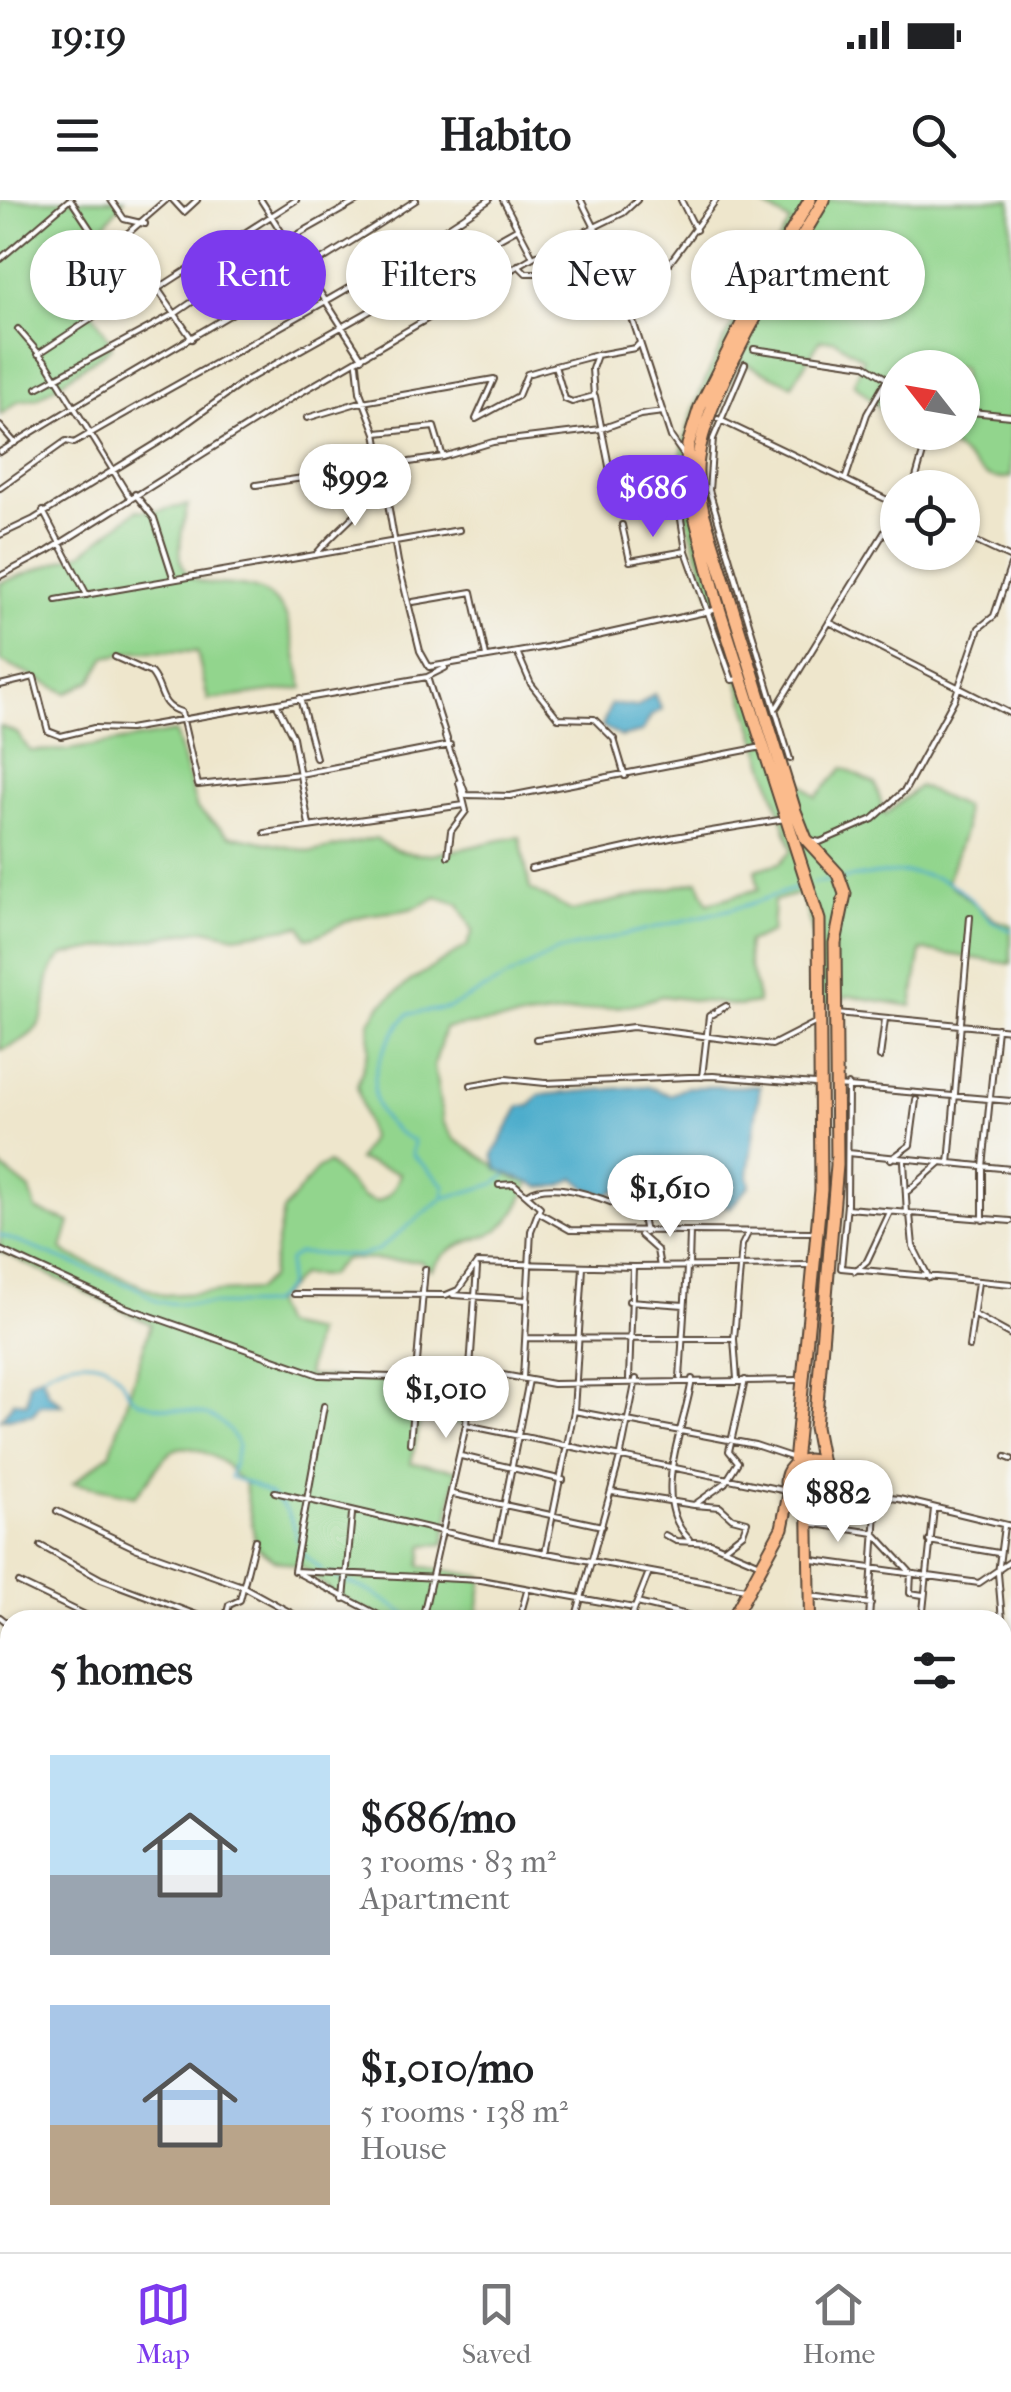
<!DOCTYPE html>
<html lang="en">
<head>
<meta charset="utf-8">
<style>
  body { margin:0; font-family:"IM FELL French Canon",serif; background:#f2f2f2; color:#202124; height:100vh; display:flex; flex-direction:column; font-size:38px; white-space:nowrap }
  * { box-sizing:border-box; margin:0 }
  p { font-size:32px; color:#757577 }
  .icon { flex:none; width:55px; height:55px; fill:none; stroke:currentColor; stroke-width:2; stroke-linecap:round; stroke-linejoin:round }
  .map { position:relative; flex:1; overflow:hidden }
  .panel { position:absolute; left:0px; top:1410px; width:1012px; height:642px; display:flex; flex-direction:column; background:#fff; border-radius:30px 30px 0 0; box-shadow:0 2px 8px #0004 }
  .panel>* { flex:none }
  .banner { position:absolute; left:30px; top:30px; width:952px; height:90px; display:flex; gap:20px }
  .needle { width:65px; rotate:301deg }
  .buttons { position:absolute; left:880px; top:150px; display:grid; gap:20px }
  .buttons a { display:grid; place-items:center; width:100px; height:100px; border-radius:50%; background:#fff; box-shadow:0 2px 8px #0004; font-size:50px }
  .price { position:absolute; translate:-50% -85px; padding:0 22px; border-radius:35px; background:#fff; color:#222; font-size:32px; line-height:65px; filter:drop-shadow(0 2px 5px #0008) }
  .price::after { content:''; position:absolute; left:50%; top:60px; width:30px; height:22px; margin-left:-15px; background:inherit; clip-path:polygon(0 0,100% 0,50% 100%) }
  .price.selected { background:#7c3aed; color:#fff }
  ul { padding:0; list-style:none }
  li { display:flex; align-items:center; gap:30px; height:250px; padding:0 50px }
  li span { display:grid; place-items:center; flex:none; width:280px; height:200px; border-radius:0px; color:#555 }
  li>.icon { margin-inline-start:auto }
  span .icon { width:120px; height:120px; fill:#fffc; stroke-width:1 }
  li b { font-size:42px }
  h2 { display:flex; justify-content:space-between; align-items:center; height:120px; padding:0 50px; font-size:42px }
  .pill { padding:0 35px; border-radius:45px; background:#fff; box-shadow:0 2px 8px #0004; font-size:35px; line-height:90px }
  .pill.selected { background:#7c3aed; color:#fff }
  .status { display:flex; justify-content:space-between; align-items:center; height:70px; padding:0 50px; background:#fff; direction:ltr }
  .status svg { height:28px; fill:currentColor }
  header { display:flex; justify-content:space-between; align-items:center; height:130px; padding:0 50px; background:#fff; font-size:45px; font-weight:700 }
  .tab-bar { display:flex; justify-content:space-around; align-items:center; height:140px; border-top:2px solid #e0e0e0; background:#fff; font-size:28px; color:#757577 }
  .tab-bar a { display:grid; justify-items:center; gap:5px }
  .tab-bar .selected { color:#7c3aed }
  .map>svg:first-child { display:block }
  .green { fill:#92d58d; stroke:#668056; stroke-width:2.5 }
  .water { fill:#4dadcc; stroke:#446c75; stroke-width:2.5 }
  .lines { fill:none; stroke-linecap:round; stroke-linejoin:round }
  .stream { stroke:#4dadcc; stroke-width:2.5 }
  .minor-casing { stroke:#564638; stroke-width:8 }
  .tertiary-casing { stroke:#564638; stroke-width:10 }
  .primary-casing { stroke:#564638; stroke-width:14 }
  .trunk-casing { stroke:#564638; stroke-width:15 }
  .minor { stroke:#fff; stroke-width:4 }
  .tertiary { stroke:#fff; stroke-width:6 }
  .primary { stroke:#fbbb8c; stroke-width:10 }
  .trunk { stroke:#fbbb8c; stroke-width:11 }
</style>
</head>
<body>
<div class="status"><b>19:19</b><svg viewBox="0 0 49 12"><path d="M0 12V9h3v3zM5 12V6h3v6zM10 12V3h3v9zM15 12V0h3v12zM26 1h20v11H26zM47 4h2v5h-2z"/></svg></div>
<header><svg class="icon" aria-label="menu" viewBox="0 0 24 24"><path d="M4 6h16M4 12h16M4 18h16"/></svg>Habito<svg class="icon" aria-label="search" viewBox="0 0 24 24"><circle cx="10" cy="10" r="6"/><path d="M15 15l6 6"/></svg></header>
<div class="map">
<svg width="1011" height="2052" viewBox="0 0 1011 2052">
  <rect width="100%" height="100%" fill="#f6f6f2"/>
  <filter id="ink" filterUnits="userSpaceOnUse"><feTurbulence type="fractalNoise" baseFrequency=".01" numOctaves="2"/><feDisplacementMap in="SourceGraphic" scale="20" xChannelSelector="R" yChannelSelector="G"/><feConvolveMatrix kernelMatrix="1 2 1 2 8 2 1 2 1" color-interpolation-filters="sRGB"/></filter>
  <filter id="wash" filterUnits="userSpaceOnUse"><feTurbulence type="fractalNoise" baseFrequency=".0048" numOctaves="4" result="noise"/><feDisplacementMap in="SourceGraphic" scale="40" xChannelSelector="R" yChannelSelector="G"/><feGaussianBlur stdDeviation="2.25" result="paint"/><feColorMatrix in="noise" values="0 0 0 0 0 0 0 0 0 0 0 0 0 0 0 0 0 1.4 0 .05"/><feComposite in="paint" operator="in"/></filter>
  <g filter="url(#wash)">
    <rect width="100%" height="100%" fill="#eee6cc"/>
    <!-- green -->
    <path class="green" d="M0 0H124C115 10 108 23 99 31 91 38 80 41 73 50 53 74 105 121 112 147L38 198 19 201 0 215Z
      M755 0H1011V277C978 285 975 258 948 245 938 240 927 237 917 233L962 232V168H898L897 223 854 184 863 159 834 140H820L792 185 740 161 709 225 702 288 787 570 816 597 843 568 875 584 885 615 919 586 964 607 965 629 947 682 995 720 1011 725V764L921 750 912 806 849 796 820 806 817 747 801 693 774 701 772 732 748 742C744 764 757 781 758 803L739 806 662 796 632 805 445 828 434 866 443 922 454 939 517 980 529 982C503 1060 464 1021 431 1070L420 1061 344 1059 328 1076 300 1075 273 1104 282 1125 315 1132 307 1176 399 1182 469 1179 464 1225 421 1216 411 1263 457 1270 444 1344 424 1345 420 1366 483 1377 477 1420H384L333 1393 303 1367 274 1360 256 1346 244 1282C231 1276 232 1268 222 1262 166 1227 168 1261 135 1296L73 1283 110 1254 151 1124 0 1051V966L30 990 36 1010 70 1022 62 1049 69 1055 163 1095 256 1090 270 1078 283 1011 317 969 328 963 364 998 377 1002C391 995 396 988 400 973L358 960 370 938 357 886 369 849 370 822 381 805 409 782 467 746 473 731 459 704 437 697C406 716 391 709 359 717 340 721 327 735 307 738L301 726 235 736 205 729 64 755C27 787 72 826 0 850V526L17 533 30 551 68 550 175 532 197 609 229 635 312 652 376 638C418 673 473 641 520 637L530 689 572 711 698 681 708 703 759 689 755 670 780 663 792 650 688 322C683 299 678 277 682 253 691 189 757 80 790 22Z
      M188 305C152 432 249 351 284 412 292 427 298 468 303 488L208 500 197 452 138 451 106 457 92 480 67 493 0 461V383L83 353 137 310 156 311Z
      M1002 1811 1011 1813V2015L1002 2013Z"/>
    <!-- water -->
    <path class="water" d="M654 494 662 509 651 516 642 532 621 537 602 526 611 504 637 507Z
      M647 886 670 895 687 887 760 886 748 975 750 985 731 1007 701 1002 658 969 607 995 588 989 575 978 561 986 540 987 497 969 493 955 520 906H530L539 895Z
      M42 1175 48 1193 63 1205H40L33 1214 1 1219 14 1201 27 1203 29 1182Z"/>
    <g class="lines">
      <!-- stream -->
      <path class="stream" d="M843 679C882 672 930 665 963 692 981 707 987 723 1011 730
        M813 683 835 680
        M444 998 495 984 506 975
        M0 1035 139 1089C145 1093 152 1100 159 1102 169 1104 263 1106 270 1103 276 1100 282 1092 287 1087L289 1060 298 1053 358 1056 377 1051 443 998 445 986 412 954 414 941C352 913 372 857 408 814L449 808 557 751 744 706 805 685
        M42 1176C62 1159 102 1153 119 1177 126 1186 127 1195 138 1201 176 1217 218 1199 238 1246L230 1277C266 1288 292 1302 297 1341
        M298 1349 322 1370
        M329 1374 373 1393 415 1420
        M1002 1893 1011 1891"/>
    </g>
  </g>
  <g filter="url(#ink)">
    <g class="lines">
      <defs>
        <path id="minor" d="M71 0 104 50
          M111 0 124 19 145 24
          M173 0 184 12 197 0
          M261 0 362 158
          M503 0 533 57 623 13 637 0
          M581 0 617 72 671 237 683 254
          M681 0 696 30
          M122 37 192 139
          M540 55 580 87H589L607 70 617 72
          M0 59 69 0
          M518 65 526 73H548L576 87
          M73 81 166 0
          M627 103 663 72 716 0
          M18 129 47 163 130 298
          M754 149 865 165 898 186
          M38 154 99 114 159 88 296 0
          M357 164 360 192 376 233 398 362 420 451 429 467 547 447 714 410
          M745 164 713 239 709 290 790 559
          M555 166 597 155
          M37 188 176 113 258 57 359 0
          M595 196 614 291 676 282
          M962 211 1011 216
          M307 218 357 203 494 179 476 219 518 196 527 174 555 166 565 199 572 202 594 196 592 169 597 155 635 148 640 143
          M718 219 898 305
          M0 226 15 243
          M377 233 434 227 443 257 493 242 601 229 640 215 663 212
          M0 252C138 166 281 89 416 0
          M673 268 686 351 732 480 740 479
          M846 277 867 214 886 181
          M256 285 443 257
          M0 288 66 241 74 243C210 163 356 91 489 0
          M913 288 927 239
          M135 294 154 318 173 377
          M43 311 87 395
          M622 325 630 361 686 351
          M0 335 34 319 172 234 245 181 518 28
          M962 335 1011 358
          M317 353C338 328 369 307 382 279
          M0 376 48 351 295 196 533 57
          M56 400 459 330
          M413 402 472 392 486 456
          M829 422 1011 514
          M518 454 531 484 558 518 594 519 614 539 625 576
          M115 457 151 473C164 488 158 506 181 512L198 585 300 574 450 545
          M445 468 427 477 447 539
          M0 485 34 477 48 531 61 536 94 528 129 529 427 477
          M300 498 316 558
          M277 505 293 537 309 625
          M777 507 898 310
          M445 537 466 595 510 596 762 547
          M265 633 464 605
          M810 640 820 642 873 619 905 590 955 498 979 428 994 416 1011 365
          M448 656 451 631 466 611 459 582
          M531 669 675 637 785 619
          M837 813 1011 830
          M536 839 633 827 772 845 815 823
          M880 857 885 819
          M702 877 709 816 726 806
          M471 885 506 879 545 883 713 876 815 884
          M848 885 847 1004 841 1068 1011 1084
          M837 886 1011 901
          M848 953 1011 969
          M891 959 910 945 916 900
          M904 961 907 1014
          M949 964 970 717
          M499 985 514 984 540 1007 531 1031 523 1178
          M908 991 940 963
          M528 994C554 977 618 1003 642 1017L645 1033
          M847 1008 1011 1021
          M540 1013 570 1030 810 1032
          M910 1014 913 1046 929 1078
          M983 1020V967L997 828
          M640 1035 657 1050 660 1067
          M0 1050 125 1107 319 1175 430 1178 492 1173 553 1184 799 1180
          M689 1066 690 1031
          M855 1071 867 1061 890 1012
          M294 1094 444 1095
          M446 1095 458 1090 477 1063 633 1067 811 1065
          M453 1095 528 1100
          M629 1101 684 1105
          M973 1114 1011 1135
          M526 1138 734 1139 737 1179
          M734 1139 742 1045 748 1033
          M969 1147 978 1082
          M680 1178 687 1068
          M629 1179 633 1067
          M574 1211 755 1245 794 1258
          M466 1225 787 1291
          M410 1243 425 1069
          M461 1256 563 1280
          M1006 1257 1011 1259
          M829 1291 899 1299 1011 1326
          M275 1292 497 1344 745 1389
          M612 1292 694 1305 725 1283 738 1262 729 1251 745 1180
          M453 1294 602 1326
          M694 1305 720 1307 732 1318 747 1322 743 1333 724 1348
          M57 1311 135 1348 242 1386 304 1420
          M809 1323 874 1333 911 1373 910 1393 923 1395
          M665 1335 676 1341 711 1343 758 1363
          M689 1339C649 1299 685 1228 692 1179
          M929 1341 998 1353
          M497 1342 529 1180
          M41 1346 101 1379 210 1420
          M545 1353 574 1211 583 1067
          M813 1360 979 1383 1011 1361
          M294 1371 481 1380 634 1408
          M294 1371 324 1206
          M298 1373 388 1420
          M19 1383 96 1420
          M812 1396 871 1404
          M344 1399 352 1314
          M637 1403 708 1420
          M0 1417 10 1425
          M225 1420 229 1405 240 1400 255 1340
          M422 1420 466 1225 477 1068
          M519 1420 527 1391
          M575 1420 621 1254 636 1179
          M630 1420 649 1372
          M869 1420 877 1296
          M922 1420 934 1309
          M1002 1420 998 1373 1004 1326
          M1002 1424 1003 1437 1011 1435
          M1003 1437 1011 1501V1584
          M0 1475 10 1480
          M0 1547 10 1554
          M0 1694 6 1717 10 1785
          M0 1788 10 1795
          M0 1842 10 1848
          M0 1894 10 1899
          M0 1940 10 1945
          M102 2042 122 2052
          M215 2042 217 2052
          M285 2042 286 2052
          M463 2042 487 2052
          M83 2052 90 2042
          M156 2052 163 2042
          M547 2052 552 2042"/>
        <path id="tertiary" d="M1002 1633 1011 1631"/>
        <path id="primary" d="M808 1304 810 1420
          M716 2042 720 2052"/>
        <path id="trunk" d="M786 1282a22 22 0 1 1 44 0a22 22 0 1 1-44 0Z
          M795 1263 821 990 819 720 717 402 686 281 688 245 700 207 771 66 810 0
          M822 1264 815 1227 837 965 835 743 845 694 838 674 806 639 795 611 703 312C699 294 695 276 698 258 706 191 787 62 824 0
          M732 1420 782 1328 789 1294
          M442 2052 446 2042"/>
      </defs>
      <!-- minor casing -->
      <use href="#minor" class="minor-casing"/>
      <!-- tertiary casing -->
      <use href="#tertiary" class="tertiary-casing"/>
      <!-- primary casing -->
      <use href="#primary" class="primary-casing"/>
      <!-- trunk casing -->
      <use href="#trunk" class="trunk-casing"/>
      <!-- minor -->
      <use href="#minor" class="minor"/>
      <!-- tertiary -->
      <use href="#tertiary" class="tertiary"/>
      <!-- primary -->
      <use href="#primary" class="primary"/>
      <!-- trunk -->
      <use href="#trunk" class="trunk"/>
    </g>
  </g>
</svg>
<div class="buttons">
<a><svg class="needle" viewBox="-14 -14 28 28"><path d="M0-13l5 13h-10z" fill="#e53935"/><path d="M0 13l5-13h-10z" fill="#757577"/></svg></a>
<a><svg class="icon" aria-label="locate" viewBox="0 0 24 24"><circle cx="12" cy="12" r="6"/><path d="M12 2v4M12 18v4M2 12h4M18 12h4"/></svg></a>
</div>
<b class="price" style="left:355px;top:329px">$992</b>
<b class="price selected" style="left:653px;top:340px">$686</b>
<b class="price" style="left:670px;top:1040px">$1,610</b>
<b class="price" style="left:446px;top:1241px">$1,010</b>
<b class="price" style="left:838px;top:1345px">$882</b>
<div class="banner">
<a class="pill">Buy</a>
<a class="pill selected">Rent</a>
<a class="pill">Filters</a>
<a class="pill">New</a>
<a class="pill">Apartment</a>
</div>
<section class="panel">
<h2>5 homes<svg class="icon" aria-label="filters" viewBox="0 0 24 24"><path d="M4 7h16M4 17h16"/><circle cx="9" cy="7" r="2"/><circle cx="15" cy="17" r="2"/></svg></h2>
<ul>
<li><span style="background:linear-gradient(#bfe0f5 60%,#9aa5b1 0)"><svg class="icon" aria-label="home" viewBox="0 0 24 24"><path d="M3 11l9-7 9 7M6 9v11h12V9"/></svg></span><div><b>$686/mo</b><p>3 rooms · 83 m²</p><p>Apartment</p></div></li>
<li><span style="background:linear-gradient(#a9c7e8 60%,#b9a48a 0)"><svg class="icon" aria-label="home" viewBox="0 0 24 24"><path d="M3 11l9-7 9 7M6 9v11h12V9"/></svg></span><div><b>$1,010/mo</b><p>5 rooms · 138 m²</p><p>House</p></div></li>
</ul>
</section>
</div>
<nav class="tab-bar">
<a class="selected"><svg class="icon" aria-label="map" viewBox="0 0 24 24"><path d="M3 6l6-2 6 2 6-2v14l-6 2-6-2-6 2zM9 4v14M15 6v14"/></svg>Map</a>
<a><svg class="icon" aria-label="saved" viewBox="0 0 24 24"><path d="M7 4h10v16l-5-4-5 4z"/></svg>Saved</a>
<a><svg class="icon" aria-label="home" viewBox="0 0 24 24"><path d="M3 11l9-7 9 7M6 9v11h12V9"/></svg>Home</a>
</nav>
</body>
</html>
